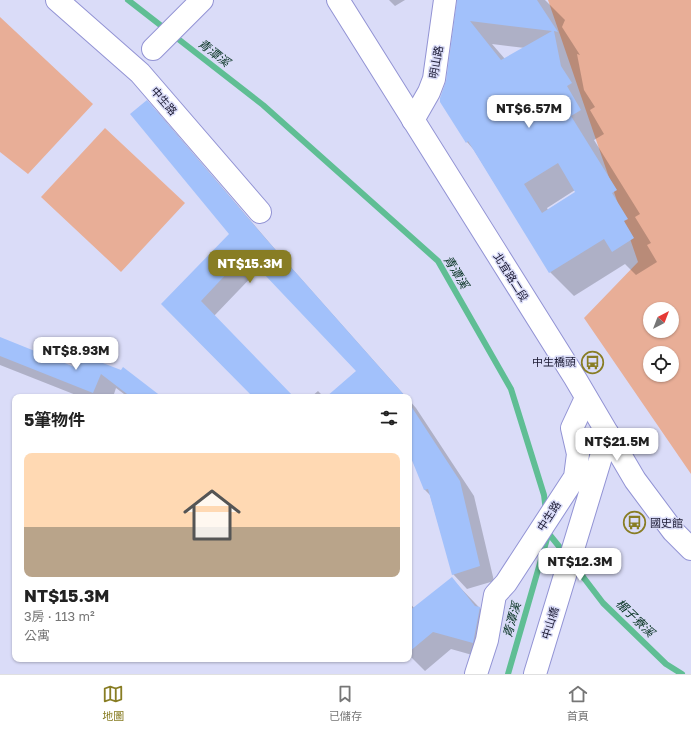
<!DOCTYPE html>
<html lang="zh-TW">
<head>
<meta charset="utf-8">
<style>
  body { margin:0; font-family:"Golos Text","Noto Sans TC",sans-serif; background:#f6f6f6; color:#222; height:100vh; display:flex; flex-direction:column; font-size:15px; white-space:nowrap }
  * { box-sizing:border-box; margin:0 }
  p { font-size:13px; color:#767676 }
  .icon { flex:none; width:22px; height:22px; fill:none; stroke:currentColor; stroke-width:2; stroke-linecap:round; stroke-linejoin:round }
  .map { position:relative; flex:1; overflow:hidden }
  .panel { position:absolute; left:12px; top:394px; width:400px; height:268px; display:flex; flex-direction:column; background:#fff; border-radius:8px; box-shadow:0 1px 3px #0004 }
  .panel>* { flex:none }
  .needle { width:26px; rotate:42deg }
  .fabs { position:absolute; left:643px; top:302px; display:grid; gap:8px }
  .fabs a { display:grid; place-items:center; width:36px; height:36px; border-radius:50%; background:#fff; box-shadow:0 1px 3px #0004; font-size:20px }
  .price { position:absolute; translate:-50% -34px; padding:0 9px; border-radius:8px; background:#fff; color:#222; font-size:13px; line-height:26px; filter:drop-shadow(0 1px 2px #0008) }
  .price::after { content:''; position:absolute; left:50%; top:24px; width:12px; height:9px; margin-left:-6px; background:inherit; clip-path:polygon(0 0,100% 0,50% 100%) }
  .price.active { background:#887d24; color:#fff }
  ul { padding:0; list-style:none }
  li { display:grid; align-content:center; gap:8px; height:212px; padding:0 12px }
  li span { display:grid; place-items:center; height:124px; border-radius:8px; color:#555 }
  li>.icon { margin-inline-start:auto }
  span .icon { width:72px; height:72px; fill:#fffc; stroke-width:1 }
  li b { font-size:17px }
  h2 { display:flex; justify-content:space-between; align-items:center; height:48px; padding:0 12px; font-size:17px }
  .dock { display:flex; justify-content:space-around; align-items:center; height:56px; border-top:1px solid #e0e0e0; background:#fff; font-size:11px; color:#767676 }
  .dock a { display:grid; justify-items:center; gap:2px }
  .dock .active { color:#887d24 }
  .map>svg:first-child { display:block }
  .green { fill:#e8ae97; fill-rule:evenodd }
  .shadow { fill:#0003; fill-rule:evenodd }
  .lines { fill:none; stroke-linecap:round; stroke-linejoin:round }
  .stream { stroke:#5fbe94; stroke-width:6 }
  .building { fill:#a2c1fb; fill-rule:evenodd }
  .minor-casing { stroke:#9293d4; stroke-width:24 }
  .major-casing { stroke:#9293d4; stroke-width:24 }
  .minor { stroke:#fff; stroke-width:22 }
  .major { stroke:#fff; stroke-width:22 }
  .labels { text-anchor:middle; stroke-width:3; stroke-linejoin:round; paint-order:stroke }
  .street-label { font-size:11px; fill:#1a1932; stroke:#dadcf8 }
  .poi-label { font-size:11px; fill:#1a1932; stroke:#dadcf8; text-anchor:end }
  .water-label { font-size:12px; font-style:italic; fill:#063221; stroke:#dadcf8 }
</style>
</head>
<body>
<div class="map">
<svg width="691" height="674" viewBox="0 0 691 674">
  <rect width="100%" height="100%" fill="#dadcf8"/>
  <!-- green -->
  <path class="green" d="M548 0H691V474L584 318 638 262ZM650 309H672V331H650ZM650 353H672V375H650Z
    M0 17 93 104 28 174 0 152Z
    M105 128 185 203 121 272 41 197Z"/>
  <!-- shadow -->
  <path class="shadow" d="M389 0H405L395 6Z
    M456 0H545L565 20 562 27 580 55 577 54 584 90 595 107 590 110 604 134 594 140 640 214 635 217 651 243 647 245 657 262 636 275 625 264 574 296 550 272 474 150 467 142 447 81 458 2ZM492 44 525 48 505 59ZM575 190 577 192 548 210 547 208Z
    M147 101 161 116 280 255 406 397H328L357 371 260 268 214 316 293 397H254L162 304 231 234Z
    M0 338 77 369 82 356 160 397H128L116 388 113 397H81L0 365Z
    M318 391 324 397H311Z
    M409 400 416 408 474 496 494 581 467 589 453 574 430 495 425 490 409 451Z
    M452 579 497 626 490 660 451 649 425 671 409 655V602L414 608Z"/>
  <g class="lines">
    <!-- stream -->
    <path class="stream" d="M128 0 263 105 438 261 511 389 544 495 546 511
      M549 534 566 555
      M574 565 603 603 666 664 682 674
      M508 674 549 532"/>
  </g>
  <!-- building -->
  <path class="building" d="M457 0H537L558 32 554 31 561 66 572 83 567 86 581 110 571 116 617 190 612 193 628 219 624 221 634 238 612 252 604 239 549 273 468 141 466 143 440 102V98L446 81ZM470 21 552 31 501 60ZM558 163 575 192 542 213 524 184Z
    M147 100 266 239 406 397H326L356 371 245 254 201 301 294 397H253L161 304 229 234 130 114Z
    M0 337 77 368 82 355 121 370 123 367 162 397H131L101 374 93 393 0 356Z
    M409 403 460 481 480 566 452 575 428 489 424 490 409 453Z
    M452 577 475 606 480 607 473 643 433 632 409 652V611Z"/>
  <g class="lines">
    <defs>
      <path id="minor" d="M57 0 140 73 260 212
        M153 49 202 0
        M413 120 429 92 434 79 445 0
        M476 674 487 640 495 595 506 583 575 477 578 454 572 428 586 398
        M535 674 608 434"/>
      <path id="major" d="M338 0 575 378 635 480 673 531 691 549"/>
    </defs>
    <!-- minor casing -->
    <use href="#minor" class="minor-casing"/>
    <!-- major casing -->
    <use href="#major" class="major-casing"/>
    <!-- minor -->
    <use href="#minor" class="minor"/>
    <!-- major -->
    <use href="#major" class="major"/>
  </g>
  <!-- icons -->
  <defs>
    <symbol id="bus-ring" viewBox="-11 -11 22 22"><circle r="9.5" fill="#dadcf8" stroke="#887d24" stroke-width="1.5"/><path d="M-5-6H5V4H4V6H2V4H-2V6H-4V4H-5ZM-3.5-4V0h7V-4ZM-3.5 1.2v1.5H-2V1.2ZM2 1.2v1.5H3.5V1.2Z" fill="#887d24"/></symbol>
  </defs>
  <g fill-rule="evenodd">
    <use href="#bus-ring" x="580" y="350" width="25" height="25"/>
    <use href="#bus-ring" x="622" y="510" width="25" height="25"/>
  </g>
  <g class="labels">
    <!-- street labels -->
    <g class="street-label">
      <text transform="translate(436 62) rotate(-80)" y="4">明山路</text>
      <text transform="translate(164 101) rotate(49)" y="4">中生路</text>
      <text transform="translate(511 277) rotate(58)" y="4">北宜路二段</text>
      <text transform="translate(549 516) rotate(-57)" y="4">中生路</text>
      <text transform="translate(550 623) rotate(-73)" y="4">中山橋</text>
    </g>
    <!-- poi labels -->
    <g class="poi-label">
      <text x="576" y="366">中生橋頭</text>
      <text x="650" y="527" text-anchor="start">國史館</text>
    </g>
    <!-- water labels -->
    <g class="water-label">
      <text transform="translate(214 53) rotate(38)" y="4">青潭溪</text>
      <text transform="translate(456 272) rotate(59)" y="4">青潭溪</text>
      <text transform="translate(635 618) rotate(44)" y="4">楣子寮溪</text>
      <text transform="translate(512 620) rotate(-74)" y="4">青潭溪</text>
    </g>
  </g>
</svg>
<div class="fabs">
<a><svg class="needle" viewBox="-14 -14 28 28"><path d="M0-13l5 13h-10z" fill="#e53935"/><path d="M0 13l5-13h-10z" fill="#767676"/></svg></a>
<a><svg class="icon" aria-label="locate" viewBox="0 0 24 24"><circle cx="12" cy="12" r="6"/><path d="M12 2v4M12 18v4M2 12h4M18 12h4"/></svg></a>
</div>
<b class="price" style="left:529px;top:129px">NT$6.57M</b>
<b class="price active" style="left:250px;top:284px">NT$15.3M</b>
<b class="price" style="left:76px;top:371px">NT$8.93M</b>
<b class="price" style="left:617px;top:462px">NT$21.5M</b>
<b class="price" style="left:580px;top:582px">NT$12.3M</b>
<section class="panel">
<h2>5筆物件<svg class="icon" aria-label="filters" viewBox="0 0 24 24"><path d="M4 7h16M4 17h16"/><circle cx="9" cy="7" r="2"/><circle cx="15" cy="17" r="2"/></svg></h2>
<ul>
<li><span style="background:linear-gradient(#ffd9b3 60%,#b9a48a 0)"><svg class="icon" aria-label="home" viewBox="0 0 24 24"><path d="M3 11l9-7 9 7M6 9v11h12V9"/></svg></span><div><b>NT$15.3M</b><p>3房 · 113 m²</p><p>公寓</p></div></li>
</ul>
</section>
</div>
<nav class="dock">
<a class="active"><svg class="icon" aria-label="map" viewBox="0 0 24 24"><path d="M3 6l6-2 6 2 6-2v14l-6 2-6-2-6 2zM9 4v14M15 6v14"/></svg>地圖</a>
<a><svg class="icon" aria-label="saved" viewBox="0 0 24 24"><path d="M7 4h10v16l-5-4-5 4z"/></svg>已儲存</a>
<a><svg class="icon" aria-label="home" viewBox="0 0 24 24"><path d="M3 11l9-7 9 7M6 9v11h12V9"/></svg>首頁</a>
</nav>
</body>
</html>
